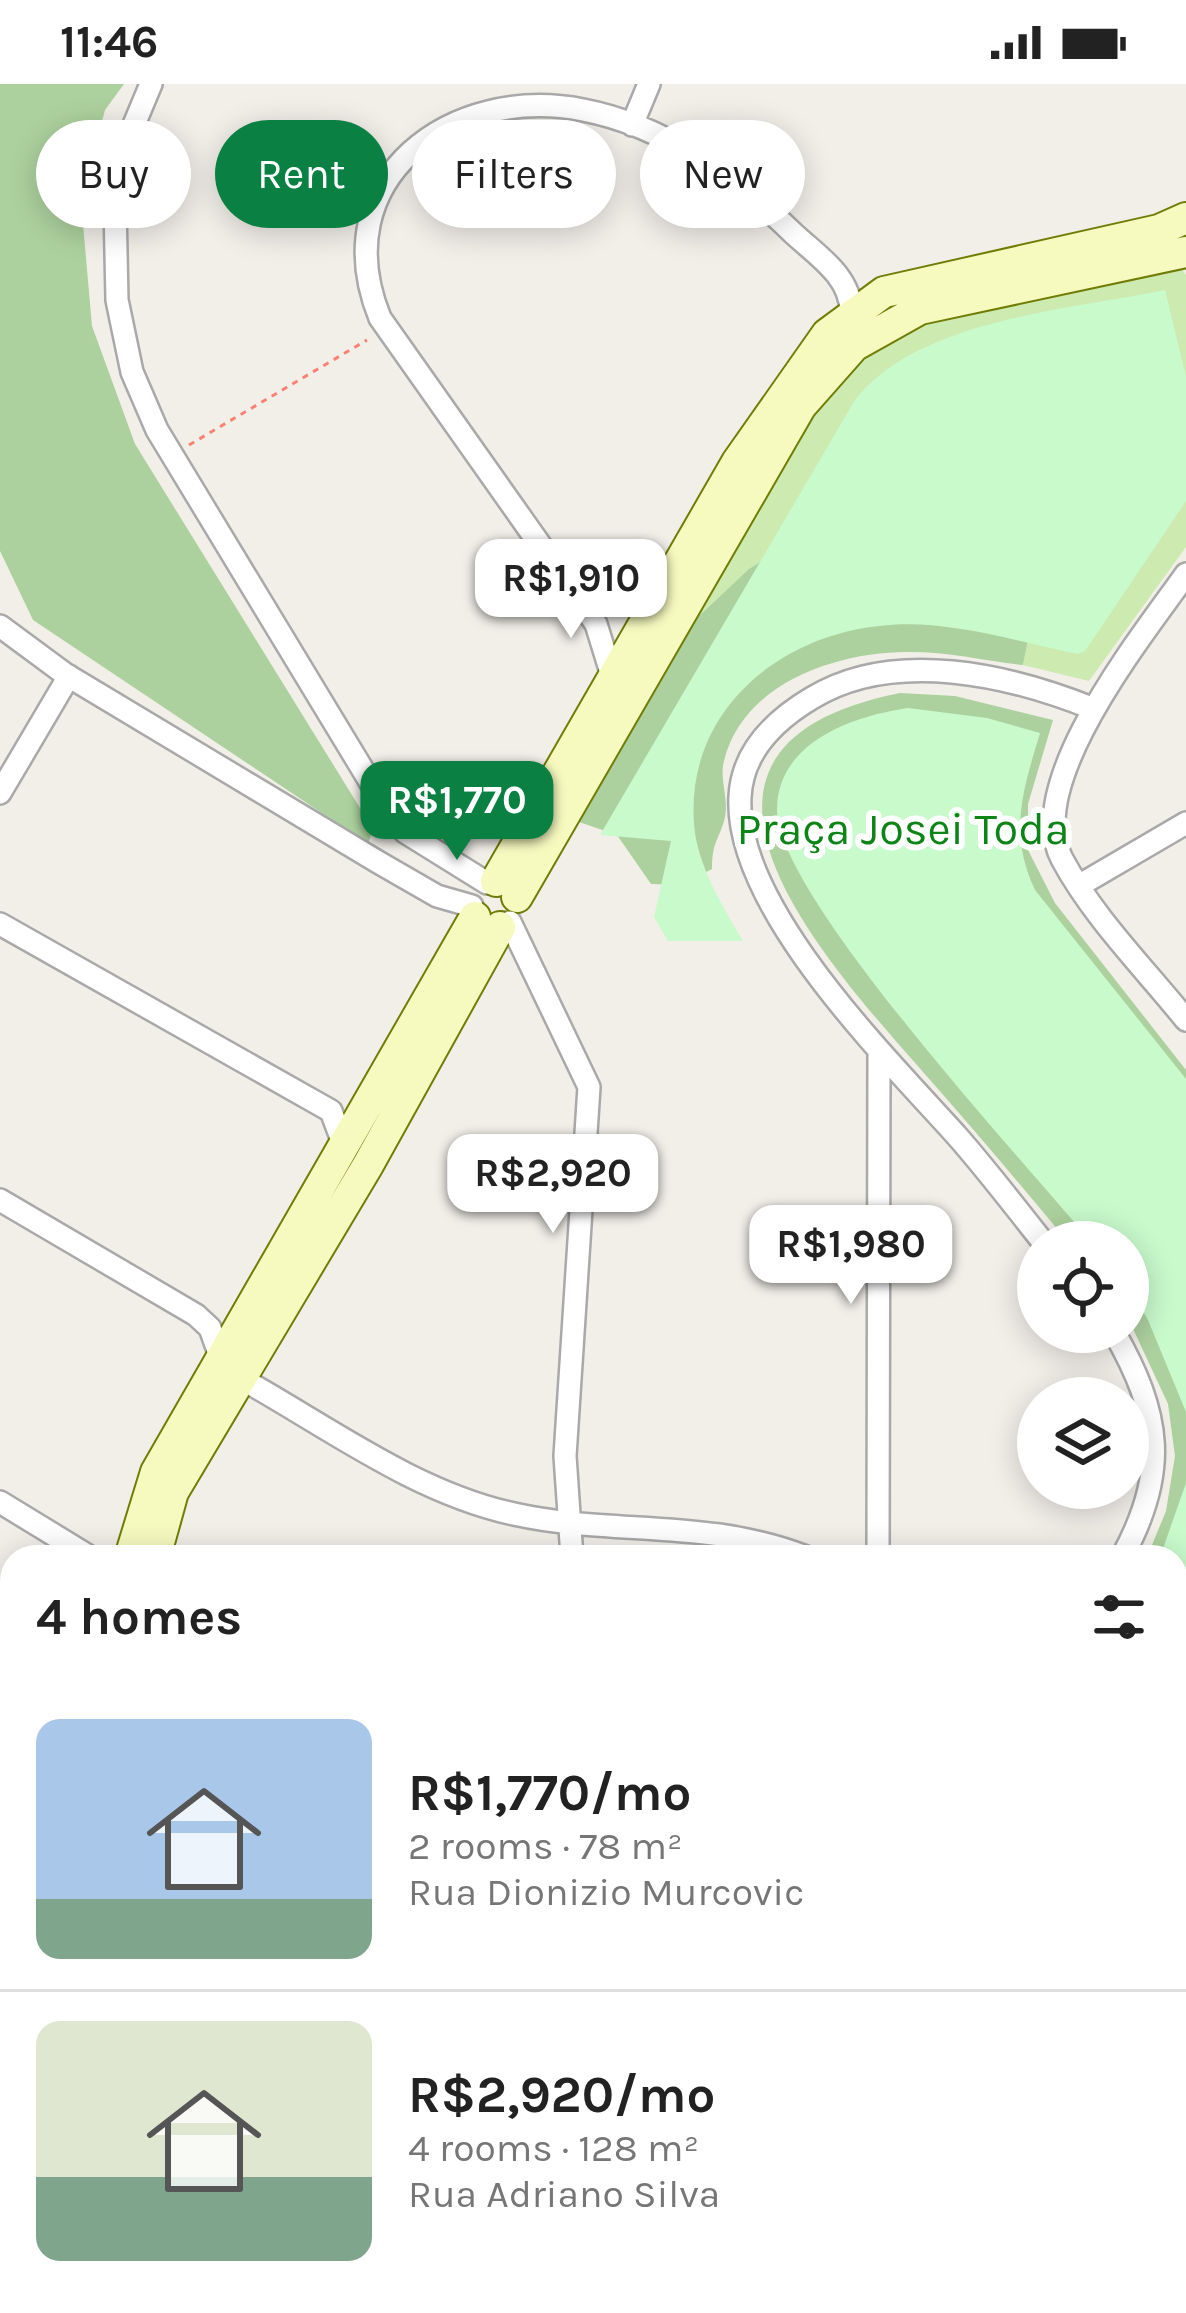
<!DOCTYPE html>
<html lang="en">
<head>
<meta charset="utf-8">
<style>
  body { margin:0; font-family:Karla,sans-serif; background:#f6f6f6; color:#222; height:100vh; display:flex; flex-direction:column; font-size:45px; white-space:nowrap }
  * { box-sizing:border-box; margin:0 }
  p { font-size:39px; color:#767676 }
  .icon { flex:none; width:66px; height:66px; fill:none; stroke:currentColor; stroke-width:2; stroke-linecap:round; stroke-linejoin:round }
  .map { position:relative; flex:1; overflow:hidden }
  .panel { position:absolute; left:0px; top:1461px; width:1188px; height:768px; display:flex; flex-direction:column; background:#fff; border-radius:36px 36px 0 0; box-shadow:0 6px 30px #0003 }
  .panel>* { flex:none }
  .guide { position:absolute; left:36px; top:36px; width:1116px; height:108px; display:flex; gap:24px }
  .controls { position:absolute; left:1017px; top:1137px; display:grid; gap:24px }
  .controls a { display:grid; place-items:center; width:132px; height:132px; border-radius:50%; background:#fff; box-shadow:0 6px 30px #0003; font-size:60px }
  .price { position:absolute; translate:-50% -102px; padding:0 27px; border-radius:24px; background:#fff; color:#222; font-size:39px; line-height:78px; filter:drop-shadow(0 3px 6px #0008) }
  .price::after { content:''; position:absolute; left:50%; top:72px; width:36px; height:27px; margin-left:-18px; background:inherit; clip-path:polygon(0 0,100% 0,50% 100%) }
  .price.active { background:#0b8043; color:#fff }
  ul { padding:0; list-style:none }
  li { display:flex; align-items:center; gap:36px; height:300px; padding:0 36px }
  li+li { border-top:3px solid #e0e0e0 }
  li span { display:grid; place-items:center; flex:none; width:336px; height:240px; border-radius:24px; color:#555 }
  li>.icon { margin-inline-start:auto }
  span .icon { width:144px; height:144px; fill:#fffc; stroke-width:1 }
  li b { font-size:51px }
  h2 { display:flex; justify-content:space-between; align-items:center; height:144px; padding:0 36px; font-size:51px }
  .chip { padding:0 42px; border-radius:54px; background:#fff; box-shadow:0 6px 30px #0003; font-size:42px; line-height:108px }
  .chip.active { background:#0b8043; color:#fff }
  .status { display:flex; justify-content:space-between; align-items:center; height:84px; padding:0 60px; background:#fff; direction:ltr }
  .status svg { height:33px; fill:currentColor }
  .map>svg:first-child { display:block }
  .grass { fill:#cdebb0 }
  .forest { fill:#add19e }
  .park { fill:#c8facc }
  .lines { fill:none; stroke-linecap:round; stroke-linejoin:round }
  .minor-casing { stroke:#a9a9a9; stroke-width:26 }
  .secondary-casing { stroke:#707d05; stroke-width:34 }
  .path { stroke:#fa8072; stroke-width:3; stroke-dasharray:6 6; stroke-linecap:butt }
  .minor { stroke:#fff; stroke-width:21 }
  .secondary { stroke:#f7fabf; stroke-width:30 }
  .labels { text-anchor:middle; stroke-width:12; stroke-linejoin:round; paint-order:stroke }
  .park-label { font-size:45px; fill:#0c8416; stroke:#fff }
</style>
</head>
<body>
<div class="status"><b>11:46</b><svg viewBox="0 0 49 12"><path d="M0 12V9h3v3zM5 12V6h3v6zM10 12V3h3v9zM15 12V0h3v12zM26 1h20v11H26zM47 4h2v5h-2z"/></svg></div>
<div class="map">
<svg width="1186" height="2229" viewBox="0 0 1186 2229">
  <rect width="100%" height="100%" fill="#f2efe9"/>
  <!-- grass -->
  <path class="grass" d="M1175 176 1186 191V463L1089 597 1023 581 1028 554 681 549 836 290 897 244Z"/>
  <!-- forest -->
  <path class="forest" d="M0 0H124L105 26 81 117 92 242 135 360 373 745 368 760 33 536 0 467Z
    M824 440 1028 555 1023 581C987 577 948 568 911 568 839 567 743 598 724 677 719 694 729 715 725 733 720 755 712 756 712 785L681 801 651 800 617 751 579 738 681 549 749 485Z
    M900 609 955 612 1053 636 1028 720V766L1055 819 1186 986V1674L1176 1676V1473H1147L1166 1427 1175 1372 1168 1320 1128 1234V1158H1068C1023 1104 978 1050 931 997 831 883 624 664 900 609Z"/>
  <!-- park -->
  <path class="park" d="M1165 206 1186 293V417L1085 567 1078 570C1013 557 945 534 879 542 775 553 686 630 694 739 696 779 723 823 743 857H668L654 833 671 757 600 751 855 316C918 235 1069 226 1165 206Z
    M908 624 987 634 1040 649C1023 706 1008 749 1035 806L1186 995V1328L1148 1236 1128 1202V1158H1091C1026 1079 779 814 777 727 776 659 852 632 908 624Z
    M1186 1399V1668H1176V1473H1160Z"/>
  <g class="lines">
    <defs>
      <path id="minor" d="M151 0 123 67 115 121 117 216 132 288 157 346 389 729 405 748 487 799
        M632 41 649 0
        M1186 490C1143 551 1022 700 1062 775 1093 833 1145 885 1186 936
        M0 542 65 590 378 778 437 812 472 822
        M613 595 596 540 380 234C323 94 453 0 583 26 663 41 737 94 794 150 818 172 851 193 851 228
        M0 709 69 592
        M1080 801 1186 739
        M510 838 589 1003 565 1372 572 1473
        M0 840 331 1027 343 1059
        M0 1116 196 1231 210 1244 221 1275
        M1043 1158C1015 1123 987 1086 957 1052 887 974 734 823 740 713 742 667 775 636 812 614 894 564 1010 591 1094 625
        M1114 1248C1161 1330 1169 1388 1122 1473
        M242 1295C328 1343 416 1409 514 1430 613 1452 705 1434 806 1473
        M0 1418 90 1473
        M878 1473 879 972
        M1176 1705 1186 1702
        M0 1822H12
        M1176 1983 1186 1981
        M0 2115 12 2113
        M401 2217 412 2229
        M574 2217 609 2229
        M1036 2217 1038 2229
        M1054 2217 1119 2229
        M423 2229 431 2217
        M916 2229 920 2217"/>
      <path id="secondary" d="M496 797 737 378 827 250 884 208 1159 146 1186 134
        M517 813 801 322 854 262 920 225 1186 168
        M130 1473 156 1388 475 833
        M155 1473 173 1408 368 1081 500 843
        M359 2217 366 2229"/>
    </defs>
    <!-- minor casing -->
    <use href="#minor" class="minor-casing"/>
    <!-- secondary casing -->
    <use href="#secondary" class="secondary-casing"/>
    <!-- path -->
    <path class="path" d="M189 361 367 256"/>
    <!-- minor -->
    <use href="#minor" class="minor"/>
    <!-- secondary -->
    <use href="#secondary" class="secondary"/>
  </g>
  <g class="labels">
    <!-- park labels -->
    <g class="park-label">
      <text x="903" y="760">Praça Josei Toda</text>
    </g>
  </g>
</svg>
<div class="controls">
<a><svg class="icon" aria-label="locate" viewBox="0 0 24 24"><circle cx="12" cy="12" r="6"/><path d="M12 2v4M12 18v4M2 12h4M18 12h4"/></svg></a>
<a><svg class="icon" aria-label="layers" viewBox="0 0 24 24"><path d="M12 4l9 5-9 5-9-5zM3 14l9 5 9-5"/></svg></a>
</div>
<b class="price" style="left:571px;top:557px">R$1,910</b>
<b class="price active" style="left:457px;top:779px">R$1,770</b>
<b class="price" style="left:553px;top:1152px">R$2,920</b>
<b class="price" style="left:851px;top:1223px">R$1,980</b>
<div class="guide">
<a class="chip">Buy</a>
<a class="chip active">Rent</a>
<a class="chip">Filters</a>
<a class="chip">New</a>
</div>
<section class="panel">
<h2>4 homes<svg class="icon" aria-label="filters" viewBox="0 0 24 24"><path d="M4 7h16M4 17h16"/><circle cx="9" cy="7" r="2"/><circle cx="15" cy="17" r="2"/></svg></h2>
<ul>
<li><span style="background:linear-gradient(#a9c7e8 75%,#7fa58c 0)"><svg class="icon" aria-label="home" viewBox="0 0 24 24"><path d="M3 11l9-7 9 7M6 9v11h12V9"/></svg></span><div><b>R$1,770/mo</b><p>2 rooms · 78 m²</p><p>Rua Dionizio Murcovic</p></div></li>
<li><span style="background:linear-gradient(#dfe7d0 65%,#7fa58c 0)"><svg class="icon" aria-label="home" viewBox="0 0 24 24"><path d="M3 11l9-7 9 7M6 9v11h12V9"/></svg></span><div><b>R$2,920/mo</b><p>4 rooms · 128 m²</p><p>Rua Adriano Silva</p></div></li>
</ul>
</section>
</div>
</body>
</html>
